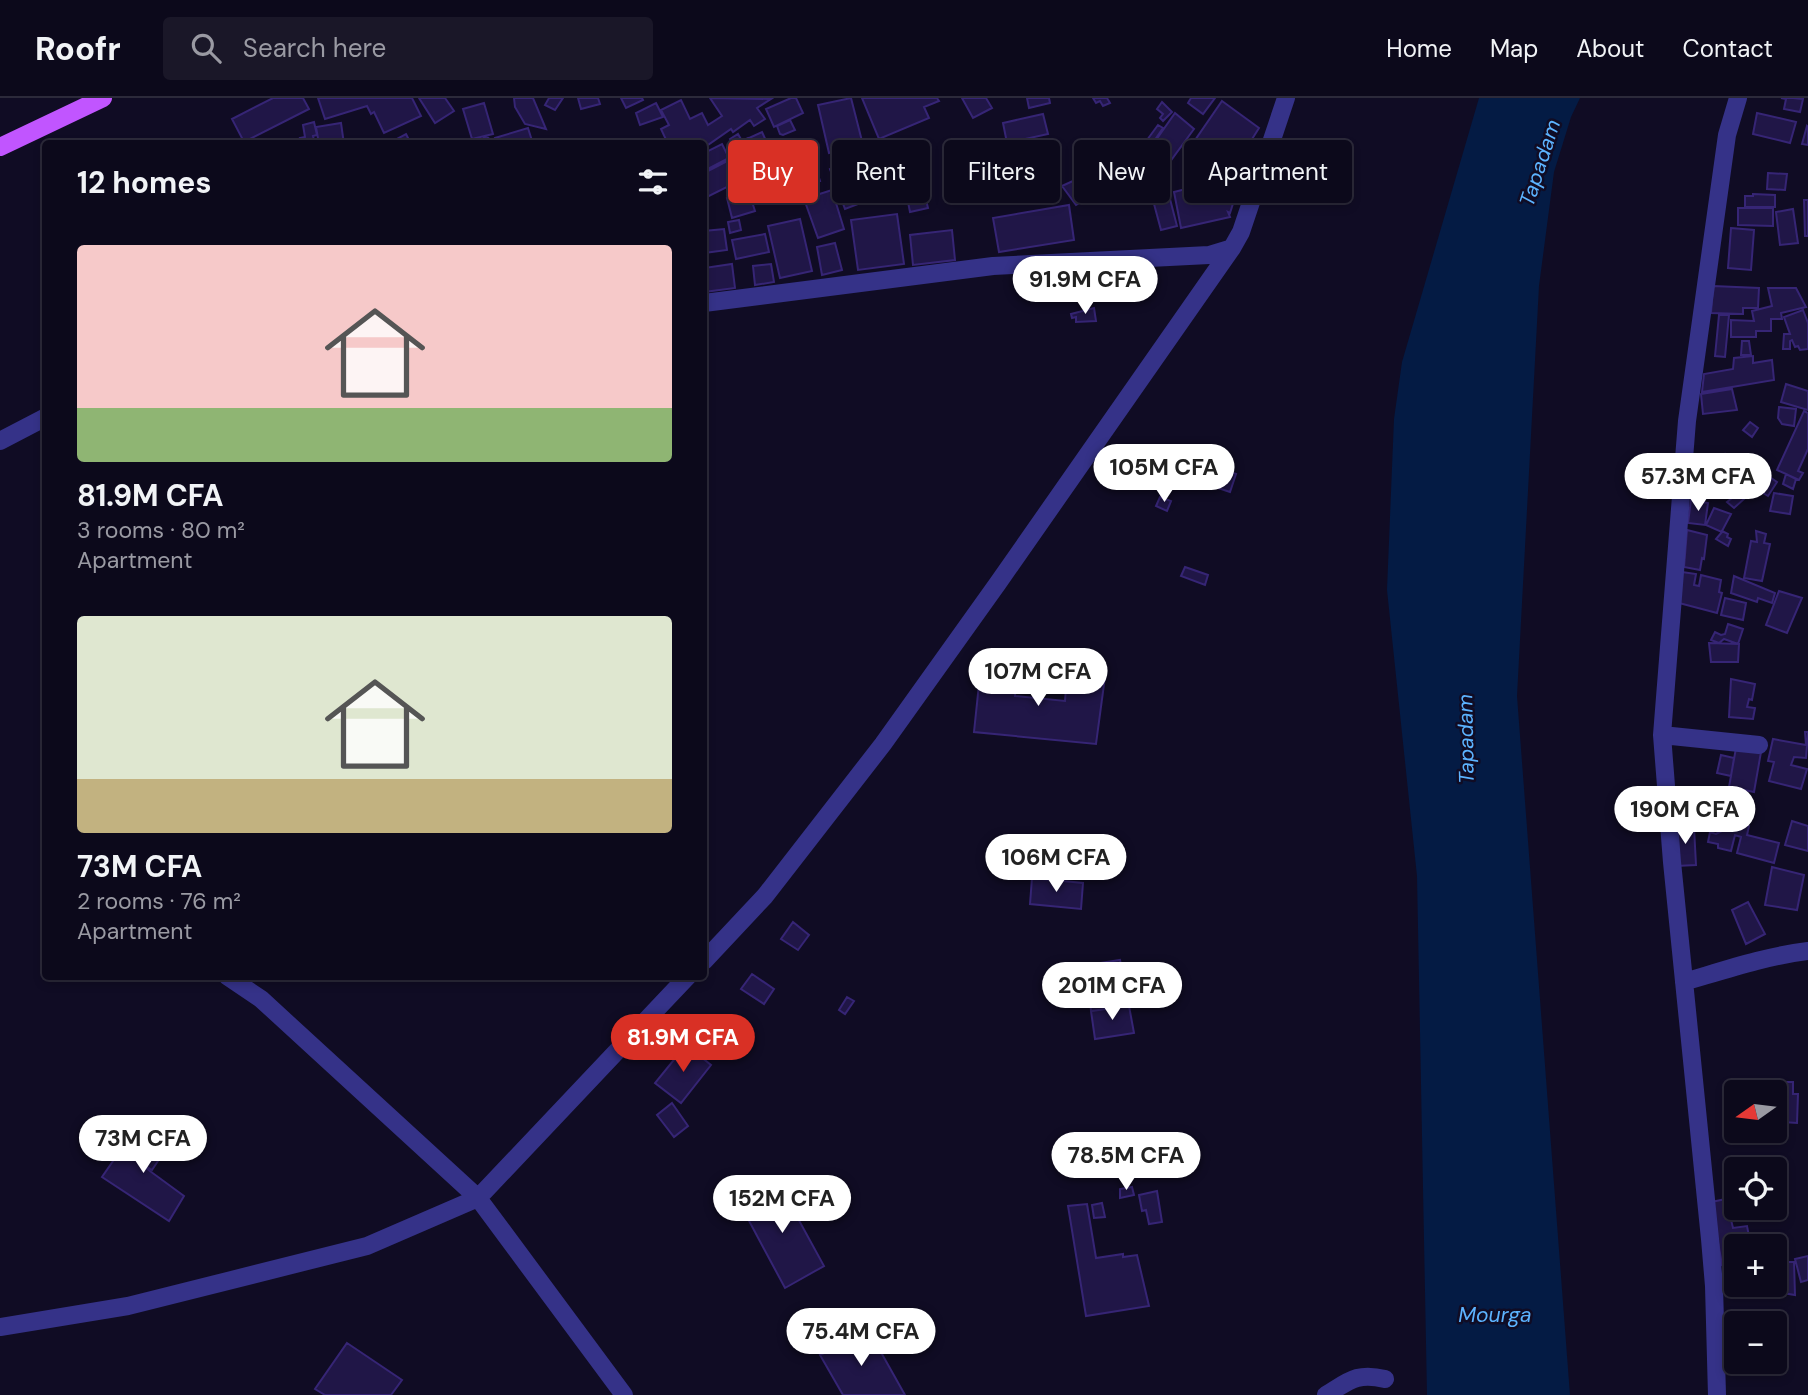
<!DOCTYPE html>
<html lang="en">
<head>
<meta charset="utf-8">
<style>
  body { margin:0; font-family:"DM Sans",sans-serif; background:#1a1728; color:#f1f3f6; height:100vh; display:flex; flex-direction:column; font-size:26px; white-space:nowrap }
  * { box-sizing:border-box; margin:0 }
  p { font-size:23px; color:#9a9aa3 }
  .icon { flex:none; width:38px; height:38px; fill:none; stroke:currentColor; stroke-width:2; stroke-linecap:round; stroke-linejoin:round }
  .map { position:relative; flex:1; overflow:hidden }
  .sheet { position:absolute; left:42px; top:42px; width:665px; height:840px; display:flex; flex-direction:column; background:#0c091b; border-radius:7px; box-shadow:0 4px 10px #0003,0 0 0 2px #2c2a3a }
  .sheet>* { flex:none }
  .hud { position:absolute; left:728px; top:42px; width:665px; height:63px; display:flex; gap:14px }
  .needle { width:46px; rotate:256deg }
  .tools { position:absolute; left:1724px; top:982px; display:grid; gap:14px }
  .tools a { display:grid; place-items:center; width:63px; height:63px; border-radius:7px; background:#0c091b; box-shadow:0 4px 10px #0003,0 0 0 2px #2c2a3a; font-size:35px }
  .price { position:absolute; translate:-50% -60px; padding:0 16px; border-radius:24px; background:#fff; color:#222; font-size:23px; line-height:46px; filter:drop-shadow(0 2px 4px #0008) }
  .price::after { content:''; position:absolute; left:50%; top:42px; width:21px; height:16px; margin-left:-10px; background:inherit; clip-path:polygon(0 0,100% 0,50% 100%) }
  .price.active { background:#d93025; color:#fff }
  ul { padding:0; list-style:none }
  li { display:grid; align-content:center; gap:14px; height:371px; padding:0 35px }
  li span { display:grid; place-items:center; height:217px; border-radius:7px; color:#555 }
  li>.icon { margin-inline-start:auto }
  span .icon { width:126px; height:126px; fill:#fffc; stroke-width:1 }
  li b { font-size:30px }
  h2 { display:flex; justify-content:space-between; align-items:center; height:84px; padding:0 35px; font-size:30px }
  .pill { padding:0 24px; border-radius:7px; background:#0c091b; box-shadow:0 4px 10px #0003,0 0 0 2px #2c2a3a; font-size:24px; line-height:63px }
  .pill.active { background:#d93025; color:#fff }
  header { display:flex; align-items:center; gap:42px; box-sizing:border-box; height:98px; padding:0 35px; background:#0c091b; border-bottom:2px solid #2c2a3a }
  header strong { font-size:33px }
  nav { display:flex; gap:38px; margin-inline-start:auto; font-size:24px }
  .search { width:490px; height:63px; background:#1a1728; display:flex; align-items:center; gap:18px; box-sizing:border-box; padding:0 24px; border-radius:7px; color:#9a9aa3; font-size:26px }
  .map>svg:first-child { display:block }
  .water { fill:#041b44 }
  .building { fill:#201647; stroke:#362575; stroke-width:2 }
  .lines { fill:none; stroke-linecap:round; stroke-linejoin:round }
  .minor { stroke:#353288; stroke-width:18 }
  .major { stroke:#c155ff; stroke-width:18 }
  .labels { text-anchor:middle; stroke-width:5; stroke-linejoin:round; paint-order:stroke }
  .water-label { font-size:21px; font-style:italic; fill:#5cb3ff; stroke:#100c24 }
</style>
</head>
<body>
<header>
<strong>Roofr</strong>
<div class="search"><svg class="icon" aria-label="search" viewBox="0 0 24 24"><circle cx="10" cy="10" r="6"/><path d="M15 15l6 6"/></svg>Search here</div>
<nav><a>Home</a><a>Map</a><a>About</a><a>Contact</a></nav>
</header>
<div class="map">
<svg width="1808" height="1297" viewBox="0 0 1808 1297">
  <rect width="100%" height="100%" fill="#100c24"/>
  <!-- water -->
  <path class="water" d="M1479 0H1580L1571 19 1554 74 1539 188 1517 598 1570 1297H1427L1417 778 1387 492 1394 321 1402 264Z"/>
  <!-- building -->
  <path class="building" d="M273 0H303L309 11 244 44 232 21Z
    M318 0H412L421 18 384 35 374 14 371 16 367 8 325 21Z
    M419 0H445L454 13 435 25Z
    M514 0H533L546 31 525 26 515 9Z
    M549 0H563L555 12 545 7Z
    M578 0H598L600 6 581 11Z
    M621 0H642L643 2 626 10Z
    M710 0 771 1 757 10 765 21 754 28 750 22 733 34 731 31 705 49 700 41 690 46H668L661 31 669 27 661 12 681 2 690 21 702 15 708 27 722 18Z
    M791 0H796L803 15 774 29 766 11Z
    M851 0 863 47 829 55 818 7Z
    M862 0H937L939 3 924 9 929 20 879 41Z
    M962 0H986L992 10 973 20Z
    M1027 0H1049L1050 5 1029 10Z
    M1093 0H1107L1110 5 1103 8 1100 3 1096 5Z
    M1191 0H1215L1203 16 1188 5Z
    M1793 0 1803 1 1800 14 1784 11 1786 1 1781 0Z
    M1222 3 1259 30 1232 73 1242 77 1230 115 1228 114 1230 119 1181 130 1174 94 1222 82 1226 91 1230 74 1191 48Z
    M1162 4 1172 14 1163 23 1160 20 1163 16 1157 11Z
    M484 5 493 36 472 41 463 11Z
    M656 5 663 19 640 27 636 15Z
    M1175 15 1194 31 1161 76 1142 62Z
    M1757 15 1796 24 1790 45 1753 36Z
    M1043 16 1048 36 1007 45 1003 25Z
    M790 22 795 32 783 37 780 36 777 28Z
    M314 24 317 37 313 38 315 46H302L300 40 305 39 303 27Z
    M341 25 344 46H319L316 29Z
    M1158 27 1163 30 1152 46 1147 42Z
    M1807 28 1808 29V47L1802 46Z
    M528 30 533 46H497L495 40Z
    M762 34 768 47 755 53 749 40Z
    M406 36 411 46H391V44Z
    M738 36 742 43 748 40 754 50 739 56 730 41Z
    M486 38 495 46H479Z
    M808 43 820 83 762 100 750 60Z
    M722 46 729 60 704 73V55Z
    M916 46 922 68 899 74 895 51Z
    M891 53 895 67 882 71 877 57Z
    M868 58 882 97 845 111 830 71Z
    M735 59 745 80 705 100 704 75Z
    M1768 75 1787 76 1785 92 1767 91Z
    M1075 82 1088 100 1076 107 1062 88Z
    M923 90 928 110 910 114 906 94Z
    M832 92 844 131 818 140 804 101Z
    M749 94 755 113 732 120 727 100Z
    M1753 96 1775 97V109H1745V98H1753Z
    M1170 101 1177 128 1161 132 1154 106Z
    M1804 102H1808V138H1805Z
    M1069 107 1074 142 999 154 993 120Z
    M1738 110H1773V128L1738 127Z
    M1793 111 1798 145 1780 147 1776 114Z
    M897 116 904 166 858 172 851 122Z
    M800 121 812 173 780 180 768 128Z
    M739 122 741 132 730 135 728 124Z
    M1731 130 1754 132 1751 172 1728 170Z
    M724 131 727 152 704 155V133Z
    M952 132 955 162 913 167 910 137Z
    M765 136 769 154 736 161 732 142Z
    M835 145 842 172 822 177 817 149Z
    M732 166 735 190 704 194V170Z
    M771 166 774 184 755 187 753 168Z
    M1713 188 1759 190 1758 210H1743V216L1711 215Z
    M1768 190H1796L1806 209 1781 215 1782 221H1771V233H1756V239H1731V222L1754 223 1752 213 1772 208Z
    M1094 210 1096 223 1076 224V219L1072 220 1071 216Z
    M1803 212 1808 225V251L1800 252 1798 248 1795 249 1792 242 1790 243V251H1783L1784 236H1790L1784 219Z
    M1719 217H1729L1725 259 1715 258Z
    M1742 243H1749L1751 257H1741Z
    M1753 258V265L1772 262 1774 282 1702 294 1704 276 1733 271 1734 260Z
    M1786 286 1808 293V312L1781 304Z
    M1732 291 1737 312 1703 316 1701 296Z
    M1779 309 1796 311 1794 328 1782 326 1778 320Z
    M1804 313 1808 315V351L1798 373 1803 375 1799 382 1777 372Z
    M1750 324 1758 330 1752 339 1743 332Z
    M1725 356 1736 371 1719 383 1708 368Z
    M1755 369 1777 384 1768 398 1750 387 1753 384 1747 378Z
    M1217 370 1236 376 1230 394 1212 388Z
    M1786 376 1796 381 1793 391 1783 386Z
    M1741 379 1754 392 1734 410 1727 404 1732 400 1725 393Z
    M1774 395 1793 398 1790 416 1770 413Z
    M1160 399 1171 403 1167 413 1156 408Z
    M1691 402 1708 405 1705 427 1688 425Z
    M1714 410 1731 416 1722 433 1728 436 1727 439 1731 441 1728 448 1716 441 1722 434 1706 427Z
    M1687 432 1707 437 1704 461 1702 460 1700 472 1684 469Z
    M1756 433 1766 436 1764 445 1770 446 1762 483 1744 480 1751 443 1757 444Z
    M1185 469 1208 477 1205 487 1181 478Z
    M1682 474 1696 476 1694 487 1699 488 1701 477 1721 482 1719 494 1722 495 1717 515 1679 505Z
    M1734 478 1775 495 1772 505 1758 500 1757 504 1731 495Z
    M1779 493 1802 500 1787 535 1766 527Z
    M1725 500 1746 505 1743 522 1721 517Z
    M1728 526 1743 531 1738 546 1724 541 1719 545 1711 542 1715 534 1721 537 1725 536Z
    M1709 545 1739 546 1738 564H1711Z
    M981 567 1018 570 1015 598 1065 603 1067 576 1105 579 1096 646 974 634Z
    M1731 581 1755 586 1752 602 1749 601 1747 609 1755 610 1753 621 1729 619Z
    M1805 634H1808L1806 660 1794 659 1791 667 1807 671 1801 691 1769 683 1774 664 1768 663 1773 641 1806 647Z
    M1736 650 1761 654 1754 694 1729 689Z
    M1721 657 1734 660 1731 678 1717 675Z
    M1708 708 1742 717 1740 726 1749 728 1747 737 1779 745 1774 765 1737 755 1741 739 1735 737 1731 753 1718 750V746L1708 744 1710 734 1716 736 1720 734 1703 730Z
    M1792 723 1808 728V753L1785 747Z
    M1694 729 1696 767 1676 768 1674 730Z
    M1772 769 1804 777 1797 812 1765 807Z
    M1032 780 1083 785 1081 811 1030 806Z
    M1748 804 1765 836 1746 846 1732 812Z
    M793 824 809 837 798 852 781 841Z
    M1120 862 1129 908 1091 913 1087 867Z
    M752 876 774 891 764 906 741 891Z
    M847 899 854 903 845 916 839 912Z
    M1129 908 1134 935 1095 941 1091 913Z
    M686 947 711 967 681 1005 655 985Z
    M1779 984H1793V996H1798L1797 1025 1783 1024Z
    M672 1005 688 1028 674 1039 657 1017Z
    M136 1030 166 1051 152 1072 144 1067 143 1068 184 1098 169 1123 102 1079Z
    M778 1084 824 1168 785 1190 740 1106Z
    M1132 1089 1134 1097 1120 1100V1091Z
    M1157 1093 1162 1124 1149 1126 1146 1112 1142 1113 1139 1097Z
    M1726 1101 1733 1130 1747 1128 1751 1148H1736V1165L1722 1167 1711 1104Z
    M1102 1105 1105 1119 1094 1120 1092 1107Z
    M1087 1106 1096 1160 1123 1156V1159L1137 1157 1149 1208 1086 1218 1068 1108Z
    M1808 1158V1182L1801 1184 1795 1161Z
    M1776 1164H1794L1795 1197 1776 1194Z
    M1736 1175V1186H1765L1766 1192 1726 1198 1723 1177Z
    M869 1232 873 1240 905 1297H843L820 1257Z
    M347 1245 402 1282 391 1297H325L315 1291Z"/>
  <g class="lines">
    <!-- minor -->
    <path class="minor" d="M704 205 993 168 1209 157 1232 150
      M0 343 46 319
      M1662 637 1759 647
      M704 863 765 798 883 646 998 485 1232 150 1241 134 1286 0
      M227 878 261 901 478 1100 624 1297
      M1684 884C1725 872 1766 858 1808 853
      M0 1229 128 1208 367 1148 478 1100 688 878
      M1326 1297C1349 1283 1357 1274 1385 1281
      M1717 1297 1714 1188 1710 1141 1672 764 1662 637 1687 323 1727 37 1738 0"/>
    <!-- major -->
    <path class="major" d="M0 49 103 0"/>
  </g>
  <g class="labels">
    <!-- water labels -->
    <g class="water-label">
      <text transform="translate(1540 65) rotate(-72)" y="7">Tapadam</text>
      <text transform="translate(1466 641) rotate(-91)" y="7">Tapadam</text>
      <text x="1495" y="1224">Mourga</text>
    </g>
  </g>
</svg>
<div class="tools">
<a><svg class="needle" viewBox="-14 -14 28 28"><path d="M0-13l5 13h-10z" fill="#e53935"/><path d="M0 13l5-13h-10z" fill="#9a9aa3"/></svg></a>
<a><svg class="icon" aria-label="locate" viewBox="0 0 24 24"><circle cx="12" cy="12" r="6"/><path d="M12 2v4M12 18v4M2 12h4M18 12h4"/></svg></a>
<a>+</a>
<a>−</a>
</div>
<b class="price" style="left:1085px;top:218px">91.9M CFA</b>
<b class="price" style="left:1164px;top:406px">105M CFA</b>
<b class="price" style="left:1698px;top:415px">57.3M CFA</b>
<b class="price" style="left:1038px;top:610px">107M CFA</b>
<b class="price" style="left:1685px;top:748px">190M CFA</b>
<b class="price" style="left:1056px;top:796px">106M CFA</b>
<b class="price" style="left:1112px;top:924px">201M CFA</b>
<b class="price active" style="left:683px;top:976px">81.9M CFA</b>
<b class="price" style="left:143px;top:1077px">73M CFA</b>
<b class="price" style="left:1126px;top:1094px">78.5M CFA</b>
<b class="price" style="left:782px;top:1137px">152M CFA</b>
<b class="price" style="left:861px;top:1270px">75.4M CFA</b>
<div class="hud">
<a class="pill active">Buy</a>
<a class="pill">Rent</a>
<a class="pill">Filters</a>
<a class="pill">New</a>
<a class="pill">Apartment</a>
</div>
<section class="sheet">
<h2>12 homes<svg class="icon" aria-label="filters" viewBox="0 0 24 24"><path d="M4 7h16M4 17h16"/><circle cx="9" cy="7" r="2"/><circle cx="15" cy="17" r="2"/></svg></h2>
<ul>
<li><span style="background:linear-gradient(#f6c9c9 75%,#8fb573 0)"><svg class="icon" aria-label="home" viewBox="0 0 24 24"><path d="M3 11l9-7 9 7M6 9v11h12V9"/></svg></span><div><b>81.9M CFA</b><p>3 rooms · 80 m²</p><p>Apartment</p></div></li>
<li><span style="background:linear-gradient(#dfe7d0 75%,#c2b280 0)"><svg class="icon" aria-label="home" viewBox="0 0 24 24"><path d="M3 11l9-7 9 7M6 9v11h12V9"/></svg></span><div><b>73M CFA</b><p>2 rooms · 76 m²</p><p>Apartment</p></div></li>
</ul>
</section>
</div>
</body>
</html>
